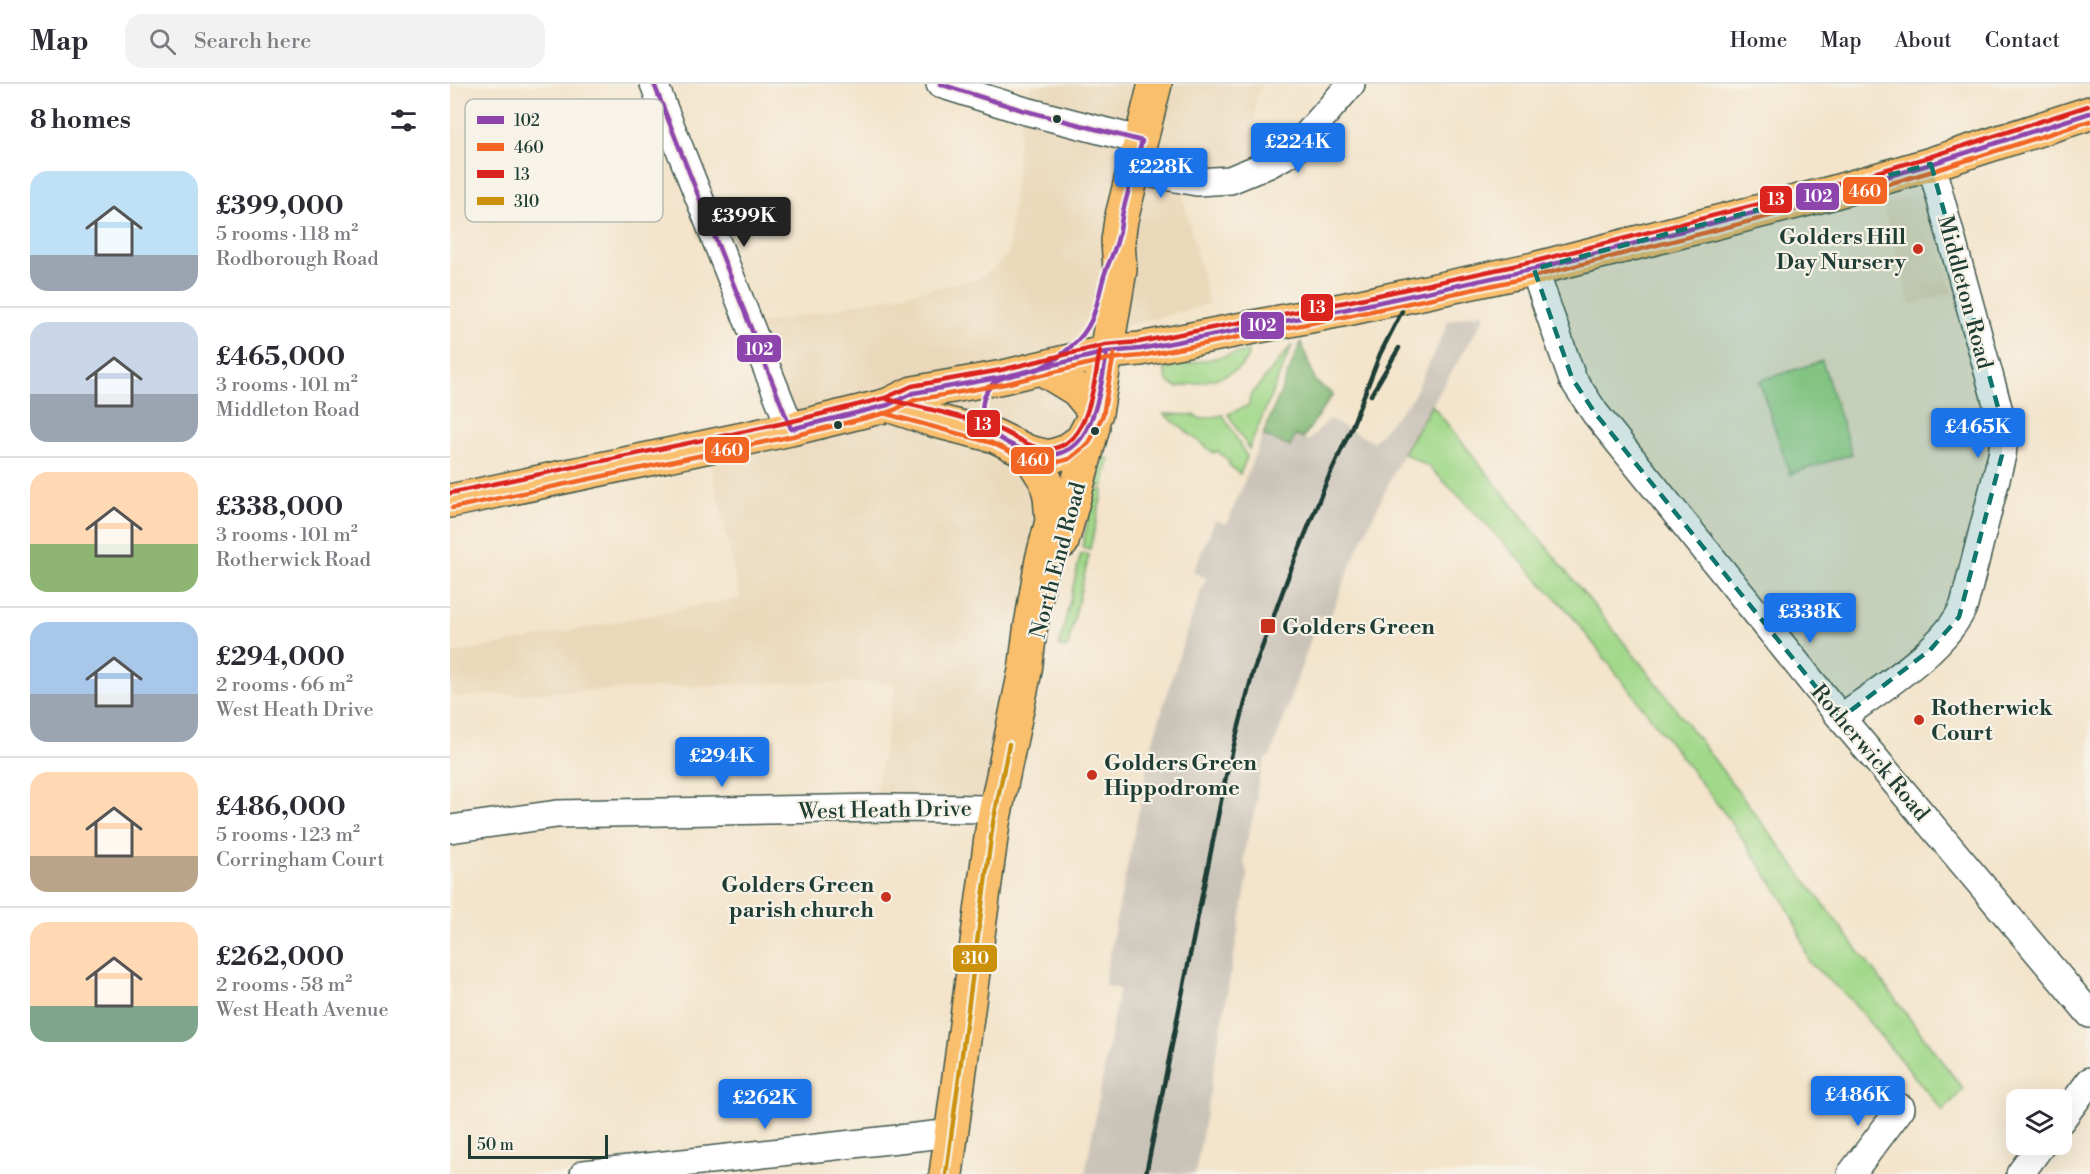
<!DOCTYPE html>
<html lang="en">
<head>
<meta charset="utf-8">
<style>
  body { margin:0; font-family:"Libre Bodoni",serif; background:#f2f2f3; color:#2b2b33; height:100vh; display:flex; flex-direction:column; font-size:22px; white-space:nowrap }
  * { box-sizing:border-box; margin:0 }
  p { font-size:20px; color:#7c7c81 }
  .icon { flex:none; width:33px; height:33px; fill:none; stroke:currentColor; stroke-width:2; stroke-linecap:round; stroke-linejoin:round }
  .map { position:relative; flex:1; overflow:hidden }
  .details { display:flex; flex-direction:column; background:#fff; width:450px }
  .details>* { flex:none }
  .tools { position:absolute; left:1556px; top:1005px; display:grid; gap:12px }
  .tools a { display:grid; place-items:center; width:66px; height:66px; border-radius:12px; background:#fff; box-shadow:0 6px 24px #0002; font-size:30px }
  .scale { position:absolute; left:18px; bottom:15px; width:140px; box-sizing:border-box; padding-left:6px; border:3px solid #1f3d34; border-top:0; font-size:16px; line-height:21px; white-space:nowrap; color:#1f3d34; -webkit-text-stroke:4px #f7f3e8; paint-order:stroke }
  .price { position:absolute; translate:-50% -51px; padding:0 14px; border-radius:6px; background:#1a73e8; color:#fff; font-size:20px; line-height:39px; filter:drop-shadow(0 2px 3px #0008) }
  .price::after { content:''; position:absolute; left:50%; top:36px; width:18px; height:14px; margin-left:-9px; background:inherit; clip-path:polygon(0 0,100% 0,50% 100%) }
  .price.on { background:#222; color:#fff }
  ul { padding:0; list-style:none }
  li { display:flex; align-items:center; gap:18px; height:150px; padding:0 30px }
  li+li { border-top:2px solid #e1e1e2 }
  li span { display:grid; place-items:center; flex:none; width:168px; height:120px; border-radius:18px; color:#555 }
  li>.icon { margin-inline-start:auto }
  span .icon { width:72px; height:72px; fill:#fffc; stroke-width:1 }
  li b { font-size:26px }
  h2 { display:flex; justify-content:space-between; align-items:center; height:72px; padding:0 30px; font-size:26px }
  header { display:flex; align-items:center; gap:36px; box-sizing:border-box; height:84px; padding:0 30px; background:#fff; border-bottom:2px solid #e1e1e2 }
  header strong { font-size:28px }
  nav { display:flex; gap:33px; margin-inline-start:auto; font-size:21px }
  .search { width:420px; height:54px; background:#f2f2f3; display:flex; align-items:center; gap:15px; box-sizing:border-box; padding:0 21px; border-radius:18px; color:#7c7c81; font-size:22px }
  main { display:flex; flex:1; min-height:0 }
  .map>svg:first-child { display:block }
  .built { fill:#ead8ba }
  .industrial { fill:#cac3b8 }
  .green { fill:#a1d889; stroke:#608a5e; stroke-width:1.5 }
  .forest { fill:#80b875; stroke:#507a54; stroke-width:1.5 }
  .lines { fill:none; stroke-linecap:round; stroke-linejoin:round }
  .minor-casing { stroke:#3f564b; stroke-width:30 }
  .major-casing { stroke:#3f564b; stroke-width:36 }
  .minor { stroke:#fff; stroke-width:27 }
  .major { stroke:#f9bf6d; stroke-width:33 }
  .rail { stroke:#1f3d34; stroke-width:4.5 }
  .bus-1-casing { stroke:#f7f3e8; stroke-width:9 }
  .bus-2-casing { stroke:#f7f3e8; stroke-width:9 }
  .bus-3-casing { stroke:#f7f3e8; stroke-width:9 }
  .bus-4-casing { stroke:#f7f3e8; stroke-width:9 }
  .bus-1 { stroke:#8e44ad; stroke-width:4.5 }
  .bus-2 { stroke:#f26522; stroke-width:4.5 }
  .bus-3 { stroke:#dc241f; stroke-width:4.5 }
  .bus-4 { stroke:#cc910a; stroke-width:4.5 }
  .marked { fill:#0f766e; fill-opacity:0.2; stroke:#0f766e; stroke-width:4.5; stroke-dasharray:12 8; stroke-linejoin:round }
  .bus-dot { fill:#1f3d34; stroke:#f7f3e8; stroke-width:2 }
  .poi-dot { fill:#c8321e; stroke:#f7f3e8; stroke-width:2 }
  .labels { text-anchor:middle; stroke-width:4.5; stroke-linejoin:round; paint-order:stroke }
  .poi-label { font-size:22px; font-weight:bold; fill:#1f3d34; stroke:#f7f3e8; text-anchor:start }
  .street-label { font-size:22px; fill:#1f3d34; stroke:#f7f3e8 }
  .key { fill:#f7f3e8; stroke:#b6bcb2; stroke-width:1.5 }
  .key-label { font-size:16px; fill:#1f3d34 }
  .line-badge { stroke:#f7f3e8; stroke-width:2 }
  .badge-label { font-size:16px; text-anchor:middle; font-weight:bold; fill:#fff }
</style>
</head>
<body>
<header>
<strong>Map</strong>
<div class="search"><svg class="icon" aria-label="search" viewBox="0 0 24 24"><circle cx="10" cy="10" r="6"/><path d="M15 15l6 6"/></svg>Search here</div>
<nav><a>Home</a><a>Map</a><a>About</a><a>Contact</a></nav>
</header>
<main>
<section class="details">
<h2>8 homes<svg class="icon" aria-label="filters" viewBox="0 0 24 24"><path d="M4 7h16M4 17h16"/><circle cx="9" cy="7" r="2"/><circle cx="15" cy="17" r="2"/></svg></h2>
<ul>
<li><span style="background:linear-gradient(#bfe0f5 70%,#9aa5b1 0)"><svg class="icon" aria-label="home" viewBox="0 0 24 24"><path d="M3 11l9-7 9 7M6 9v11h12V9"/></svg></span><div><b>£399,000</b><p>5 rooms · 118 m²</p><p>Rodborough Road</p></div></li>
<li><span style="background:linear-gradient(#c9d6e8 60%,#9aa5b1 0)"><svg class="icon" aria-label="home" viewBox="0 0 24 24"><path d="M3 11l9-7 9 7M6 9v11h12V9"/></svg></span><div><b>£465,000</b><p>3 rooms · 101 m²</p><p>Middleton Road</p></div></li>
<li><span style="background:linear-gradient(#ffd9b3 60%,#8fb573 0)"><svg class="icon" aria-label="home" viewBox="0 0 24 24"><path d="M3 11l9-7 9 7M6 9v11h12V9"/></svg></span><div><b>£338,000</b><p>3 rooms · 101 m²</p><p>Rotherwick Road</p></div></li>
<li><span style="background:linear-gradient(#a9c7e8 60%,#9aa5b1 0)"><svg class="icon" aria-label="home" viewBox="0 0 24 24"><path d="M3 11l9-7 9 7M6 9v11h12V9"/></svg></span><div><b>£294,000</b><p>2 rooms · 66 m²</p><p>West Heath Drive</p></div></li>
<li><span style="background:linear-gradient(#ffd9b3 70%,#b9a48a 0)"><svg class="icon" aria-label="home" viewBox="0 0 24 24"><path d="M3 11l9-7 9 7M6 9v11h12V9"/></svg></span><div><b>£486,000</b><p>5 rooms · 123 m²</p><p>Corringham Court</p></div></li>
<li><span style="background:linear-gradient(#ffd9b3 70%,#7fa58c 0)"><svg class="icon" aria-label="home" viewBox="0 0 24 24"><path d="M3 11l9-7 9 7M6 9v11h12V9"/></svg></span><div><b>£262,000</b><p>2 rooms · 58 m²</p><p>West Heath Avenue</p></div></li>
</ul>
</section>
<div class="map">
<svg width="1640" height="1090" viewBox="0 0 1640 1090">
  <rect width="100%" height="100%" fill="#f7f3e8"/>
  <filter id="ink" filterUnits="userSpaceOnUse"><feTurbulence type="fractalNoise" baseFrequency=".0167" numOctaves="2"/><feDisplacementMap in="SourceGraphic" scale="12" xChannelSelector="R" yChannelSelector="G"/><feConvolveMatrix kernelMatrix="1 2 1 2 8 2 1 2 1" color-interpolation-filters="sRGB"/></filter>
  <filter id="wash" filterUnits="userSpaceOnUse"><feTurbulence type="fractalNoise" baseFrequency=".008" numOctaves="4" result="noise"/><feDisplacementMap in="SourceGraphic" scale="24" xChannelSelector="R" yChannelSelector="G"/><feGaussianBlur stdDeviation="1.35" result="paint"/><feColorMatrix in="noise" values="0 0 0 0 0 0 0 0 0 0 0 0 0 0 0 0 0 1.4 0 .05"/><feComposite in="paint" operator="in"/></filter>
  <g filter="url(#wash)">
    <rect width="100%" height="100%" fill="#f3e4cb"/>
    <!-- built -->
    <path class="built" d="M582 0H812L806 16V61L810 86 729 95 759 220 676 242 637 385 562 726 423 724 446 600 401 598 294 600 0 613V570L290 514 257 363 341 345 301 242 528 195 544 184 558 170 572 26Z
      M1475 108 1503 209 1460 221 1433 120Z"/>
    <!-- industrial -->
    <path class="industrial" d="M1034 228V234L953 369 904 473 879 536 869 531 821 671 815 675 806 708 808 714 795 764 794 778 798 792 745 1090H635L669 905 654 901 667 832 704 653 738 543 756 494 743 488 765 436 777 440 813 351 839 363 846 351 859 357 879 335 923 358 963 313 996 244 997 237Z"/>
    <!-- green -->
    <path class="green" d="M842 261 799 365 778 330 799 321 800 312Z
      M798 267C799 293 746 299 727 303L718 298 714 285Z
      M1372 277 1402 370 1340 390 1309 297Z
      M982 321 1204 596 1513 1005 1493 1027 1399 914 1359 878 1348 846 1333 815 1279 735 1119 528 1017 420 978 382 953 369Z
      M714 330 744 331 751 335 773 331 797 373 790 390 778 380 780 378 767 367 764 369Z
      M653 373 659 375 653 403 646 401Z
      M645 405 653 406 640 465 632 463Z
      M631 469 639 471 618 561 617 564 609 563Z"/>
    <!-- forest -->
    <path class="forest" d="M851 258 866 298 883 310 853 354 846 351 840 363 813 351Z"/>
  </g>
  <g filter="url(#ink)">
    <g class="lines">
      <defs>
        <path id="minor" d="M204 0 341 345
          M490 0 572 26 692 57
          M684 86 747 98 780 96 819 80 843 67 901 0
          M1084 185 1122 294 1145 329 1391 634 1640 930
          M1391 634C1429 606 1497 564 1514 521L1552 371 1554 356 1552 338 1481 80
          M0 745 107 730 433 724 546 725
          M1611 1036 1640 997
          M134 1090 502 1049
          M1401 1090 1451 1024
          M1570 1090 1592 1060"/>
        <path id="major" d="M591 284 627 306 646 329
          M438 321 486 337 545 352 578 368 599 373 615 368 632 356 646 329 670 186 668 157 671 136 705 0
          M0 417 341 345 438 321 463 309 553 293 657 268 690 265 897 225 1084 185 1381 109 1481 80 1640 29
          M612 458 643 343
          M496 1090 543 739 575 587 580 547 592 476 602 437 600 412 596 397 578 368"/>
      </defs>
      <!-- minor casing -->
      <use href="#minor" class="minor-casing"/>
      <!-- major casing -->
      <use href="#major" class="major-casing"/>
      <!-- minor -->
      <use href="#minor" class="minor"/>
      <!-- major -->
      <use href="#major" class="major"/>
      <!-- rail -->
      <path class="rail" d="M921 311 949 264
        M696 1090 776 692 803 588 838 493 876 399 901 345 930 270 952 227"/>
      <defs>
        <path id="bus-1" d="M204 0 341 345 438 321 463 309 553 293 657 268 690 265 897 225 1084 185 1381 109 1481 80 1640 29
          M490 0 572 26 692 57C686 80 679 104 673 127 671 136 671 145 668 154 665 167 658 179 654 192 646 220 646 240 623 261 613 270 602 279 590 284 573 292 547 288 537 307 525 330 538 349 558 359 637 400 647 327 657 268"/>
        <path id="bus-2" d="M433 329 542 359 575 375 601 380 619 375 639 359 653 331 664 269
          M2 424 343 352 440 328 465 316 555 300 658 275 691 272 898 232 1086 192 1383 116 1483 87 1640 37"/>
        <path id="bus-3" d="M437 315C472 324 515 332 548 345 564 351 581 366 599 365 640 363 644 296 650 267
          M0 409 339 338 435 314 462 302 551 286 655 261 689 258 896 218 1082 178 1379 102 1479 73 1638 22"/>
        <path id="bus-4" d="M496 1090 543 739 559 660"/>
      </defs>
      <!-- bus-1 casing -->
      <use href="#bus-1" class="bus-1-casing"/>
      <!-- bus-2 casing -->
      <use href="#bus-2" class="bus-2-casing"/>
      <!-- bus-3 casing -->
      <use href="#bus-3" class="bus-3-casing"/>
      <!-- bus-4 casing -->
      <use href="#bus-4" class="bus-4-casing"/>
      <!-- bus-1 -->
      <use href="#bus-1" class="bus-1"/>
      <!-- bus-2 -->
      <use href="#bus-2" class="bus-2"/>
      <!-- bus-3 -->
      <use href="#bus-3" class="bus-3"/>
      <!-- bus-4 -->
      <use href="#bus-4" class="bus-4"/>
    </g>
  </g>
  <!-- marked area -->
  <path class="marked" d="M1481 80 1552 338V371L1509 533 1480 566 1391 634 1145 329 1122 294 1084 185Z"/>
  <!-- markers -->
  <g class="bus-dot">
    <circle cx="607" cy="35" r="5"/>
    <circle cx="388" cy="341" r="5"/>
    <circle cx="645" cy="347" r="5"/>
  </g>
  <g class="poi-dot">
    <circle cx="1468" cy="165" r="6"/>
    <rect x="810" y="534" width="16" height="16" rx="3"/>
    <circle cx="1469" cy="636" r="6"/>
    <circle cx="642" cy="691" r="6"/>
    <circle cx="436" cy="813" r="6"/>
  </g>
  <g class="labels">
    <!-- poi labels -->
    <g class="poi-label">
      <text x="1456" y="160" text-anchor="end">Golders Hill<tspan x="1456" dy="25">Day Nursery</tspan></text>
      <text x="832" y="550">Golders Green</text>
      <text x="1481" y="631">Rotherwick<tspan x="1481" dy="25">Court</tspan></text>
      <text x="654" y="686">Golders Green<tspan x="654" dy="25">Hippodrome</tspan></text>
      <text x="424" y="808" text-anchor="end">Golders Green<tspan x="424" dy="25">parish church</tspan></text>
    </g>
    <!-- street labels -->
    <g class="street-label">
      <text transform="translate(1516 208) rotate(75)" y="8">Middleton Road</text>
      <text transform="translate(607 476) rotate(-75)" y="8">North End Road</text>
      <text transform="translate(1421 668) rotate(50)" y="8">Rotherwick Road</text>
      <text transform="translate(435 725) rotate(-1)" y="8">West Heath Drive</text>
    </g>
  </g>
  <!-- legend -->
  <rect x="15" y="15" width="198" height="123" rx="9" class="key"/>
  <rect x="27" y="32" width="27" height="8" fill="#8e44ad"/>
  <rect x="27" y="59" width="27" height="8" fill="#f26522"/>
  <rect x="27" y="86" width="27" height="8" fill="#dc241f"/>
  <rect x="27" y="113" width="27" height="8" fill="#cc910a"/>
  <g class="key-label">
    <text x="64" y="42">102</text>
    <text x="64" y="69">460</text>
    <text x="64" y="96">13</text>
    <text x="64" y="123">310</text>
  </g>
  <g class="line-badge">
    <rect x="1392" y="92" width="46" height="29" rx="6" fill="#f26522"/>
    <rect x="1345" y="98" width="45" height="29" rx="6" fill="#8e44ad"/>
    <rect x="1309" y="101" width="34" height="29" rx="6" fill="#dc241f"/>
    <rect x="850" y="209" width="34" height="29" rx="6" fill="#dc241f"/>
    <rect x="790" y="227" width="45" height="29" rx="6" fill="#8e44ad"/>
    <rect x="286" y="250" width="46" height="29" rx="6" fill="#8e44ad"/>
    <rect x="516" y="325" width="35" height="29" rx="6" fill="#dc241f"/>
    <rect x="254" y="352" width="46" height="28" rx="6" fill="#f26522"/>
    <rect x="560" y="362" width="45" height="29" rx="6" fill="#f26522"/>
    <rect x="502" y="860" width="46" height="29" rx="6" fill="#cc910a"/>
  </g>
  <g class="badge-label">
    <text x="1415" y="113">460</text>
    <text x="1368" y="118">102</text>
    <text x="1326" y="121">13</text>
    <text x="867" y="229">13</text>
    <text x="812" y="247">102</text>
    <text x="309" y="271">102</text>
    <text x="533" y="346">13</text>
    <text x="277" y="372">460</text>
    <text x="583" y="382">460</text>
    <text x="525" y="880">310</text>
  </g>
</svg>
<div class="tools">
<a><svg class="icon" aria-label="layers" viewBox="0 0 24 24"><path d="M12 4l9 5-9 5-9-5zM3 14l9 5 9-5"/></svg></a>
</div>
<div class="scale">50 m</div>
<b class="price" style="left:848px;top:90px">£224K</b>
<b class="price" style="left:711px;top:115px">£228K</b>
<b class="price on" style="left:294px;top:164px">£399K</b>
<b class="price" style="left:1528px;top:375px">£465K</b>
<b class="price" style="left:1360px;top:560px">£338K</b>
<b class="price" style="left:272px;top:704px">£294K</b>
<b class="price" style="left:1408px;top:1043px">£486K</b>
<b class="price" style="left:315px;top:1046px">£262K</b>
</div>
</main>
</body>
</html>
